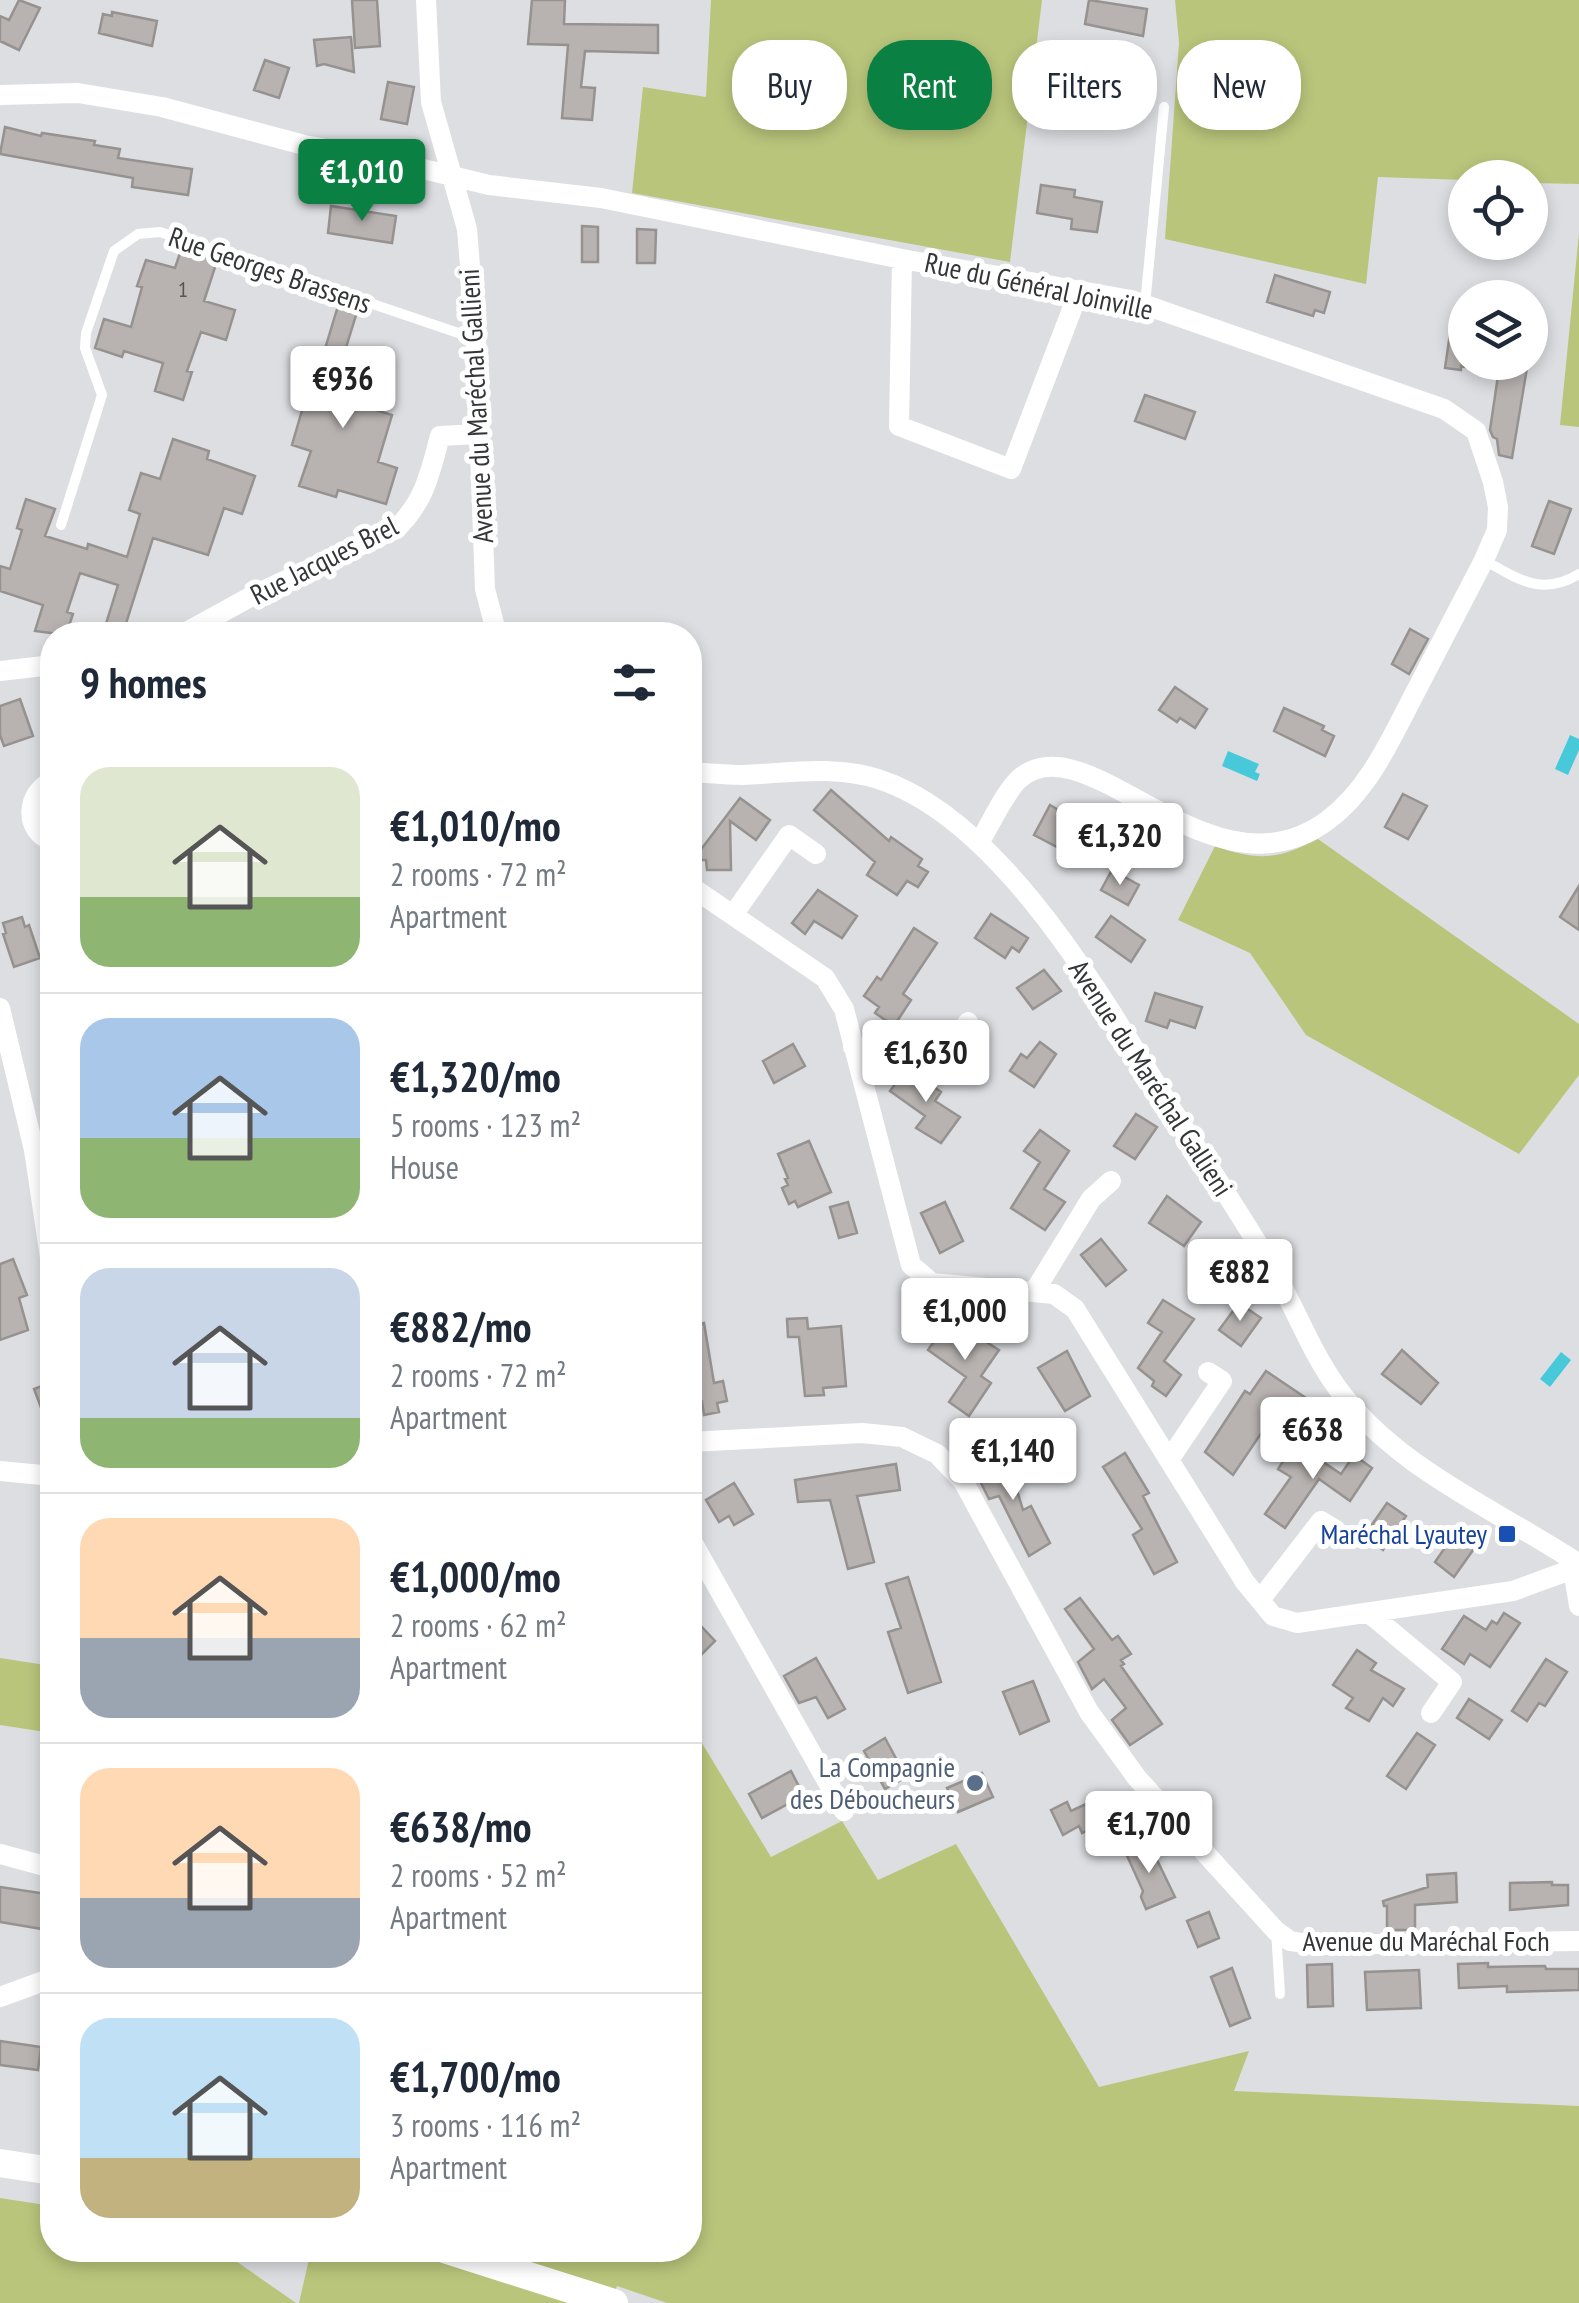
<!DOCTYPE html>
<html lang="en">
<head>
<meta charset="utf-8">
<style>
  body { margin:0; font-family:"PT Sans Narrow",sans-serif; background:#f6f6f7; color:#1f2937; height:100vh; display:flex; flex-direction:column; font-size:38px; white-space:nowrap }
  * { box-sizing:border-box; margin:0 }
  p { font-size:32px; color:#747a83 }
  .icon { flex:none; width:55px; height:55px; fill:none; stroke:currentColor; stroke-width:2; stroke-linecap:round; stroke-linejoin:round }
  .map { position:relative; flex:1; overflow:hidden }
  .drawer { position:absolute; left:40px; top:622px; width:662px; height:1640px; display:flex; flex-direction:column; background:#fff; border-radius:40px; box-shadow:0 5px 15px #0003 }
  .drawer>* { flex:none }
  .banner { position:absolute; left:732px; top:40px; width:695px; height:90px; display:flex; gap:20px }
  .fabs { position:absolute; left:1448px; top:160px; display:grid; gap:20px }
  .fabs a { display:grid; place-items:center; width:100px; height:100px; border-radius:50%; background:#fff; box-shadow:0 5px 15px #0003; font-size:50px }
  .price { position:absolute; translate:-50% -85px; padding:0 22px; border-radius:10px; background:#fff; color:#222; font-size:32px; line-height:65px; filter:drop-shadow(0 2px 5px #0008) }
  .price::after { content:''; position:absolute; left:50%; top:60px; width:30px; height:22px; margin-left:-15px; background:inherit; clip-path:polygon(0 0,100% 0,50% 100%) }
  .price.current { background:#0b8043; color:#fff }
  ul { padding:0; list-style:none }
  li { display:flex; align-items:center; gap:30px; height:250px; padding:0 40px }
  li+li { border-top:2px solid #e0e1e3 }
  li span { display:grid; place-items:center; flex:none; width:280px; height:200px; border-radius:30px; color:#555 }
  li>.icon { margin-inline-start:auto }
  span .icon { width:120px; height:120px; fill:#fffc; stroke-width:1 }
  li b { font-size:42px }
  h2 { display:flex; justify-content:space-between; align-items:center; height:120px; padding:0 40px; font-size:42px }
  .chip { padding:0 35px; border-radius:40px; background:#fff; box-shadow:0 5px 15px #0003; font-size:35px; line-height:90px }
  .chip.current { background:#0b8043; color:#fff }
  .map>svg:first-child { display:block }
  .green { fill:#b9c57b }
  .water { fill:#48c9da }
  .building { fill:#b8b3b1; stroke:#969290; stroke-width:2.5 }
  .lines { fill:none; stroke-linecap:round; stroke-linejoin:round }
  .service { stroke:#fff; stroke-width:10 }
  .minor { stroke:#fff; stroke-width:20 }
  .secondary { stroke:#fff; stroke-width:28 }
  .transit-dot { fill:#1a4fb4; stroke:#fff; stroke-width:4 }
  .service-dot { fill:#5c6f8a; stroke:#fff; stroke-width:4 }
  .labels { text-anchor:middle; stroke-width:10; stroke-linejoin:round; paint-order:stroke }
  .number-label { font-size:22px; fill:#555456 }
  .street-label { font-size:28px; fill:#343537; stroke:#fff }
  .transit-label { font-size:28px; fill:#164399; stroke:#fff; text-anchor:end }
  .service-label { font-size:28px; fill:#4e5e75; stroke:#fff; text-anchor:end }
</style>
</head>
<body>
<div class="map">
<svg width="1579" height="2303" viewBox="0 0 1579 2303">
  <rect width="100%" height="100%" fill="#dddee2"/>
  <!-- green -->
  <path class="green" d="M711 0H1042L1010 262 632 193 643 87 706 97Z
    M1175 0H1579V184L1530 183V178H1465V180L1378 177 1366 284 1165 239 1179 43Z
    M1579 233V427L1560 425Z
    M1318 839 1579 1024V1075L1519 1154 1306 1035 1250 953 1178 920 1215 846C1258 861 1277 860 1318 839Z
    M0 1658 52 1666V1733L0 1725Z
    M697 1735 771 1857 842 1821 878 1880 956 1844 1099 2087 1249 2051 1234 2091 1579 2106V2303H667L617 2286 609 2303H299L311 2250H690V1739Z
    M0 2198 52 2206V2250H220L296 2303H0Z"/>
  <!-- water -->
  <path class="water" d="M1570 735 1579 739V750L1568 775 1555 769Z
    M1228 751 1259 764 1255 772 1260 774 1257 781 1222 766Z
    M1561 1352 1571 1360 1550 1387 1540 1379Z"/>
  <!-- building -->
  <path class="building" d="M19 0 40 8 19 50 0 41V16L9 20Z
    M352 0H377L380 46 355 48Z
    M532 0H565L564 24 658 25V53L585 51 581 87 595 88 592 120 562 118 568 45 528 44Z
    M1089 0 1147 9 1143 36 1085 24Z
    M112 12 157 21 152 46 99 33 103 14 112 16Z
    M351 37 354 72 324 64 317 66 314 40Z
    M265 60 289 68 279 98 254 90Z
    M1130 63 1151 67 1146 94 1119 113 1083 106 1088 83 1114 87 1127 79Z
    M388 82 414 87 407 124 381 119Z
    M5 127 41 136 42 133 95 141 94 145 120 149 118 158 192 169 188 195 132 187 133 178 0 154Z
    M1041 185 1075 190 1074 197 1102 202 1097 232 1071 229 1072 219 1037 213Z
    M331 206 396 216 392 243 328 233Z
    M582 226 598 227V262H582Z
    M637 229 656 230 655 263H637Z
    M181 250 217 261 204 301 235 310 226 340 201 332 187 371 192 372 183 400 155 391 163 363 124 351 122 357 95 348 104 319 131 327 142 287 137 286 146 260 175 268Z
    M1275 275 1330 292 1324 313 1315 310 1313 316 1267 302Z
    M338 306 357 312 331 396 392 415 378 462 397 468 386 504 338 490 336 497 299 486 311 451 292 445 303 407 307 408Z
    M1452 320 1465 321V367L1461 366V370L1445 368Z
    M1500 362H1528L1512 458 1499 455 1497 439 1493 437 1490 430Z
    M1145 395 1195 412 1185 439 1135 421Z
    M173 439 209 451 207 459 255 476 242 514 224 508 208 555 153 538 123 633 105 627 118 585 80 573 67 612 73 614 66 635 35 631 43 605 0 591V566L10 569 22 530 17 528 26 499 55 509 45 536 87 549 88 544 127 557 140 514 129 510 141 473 160 479Z
    M1549 501 1571 509 1554 554 1532 546Z
    M1410 629 1428 639 1409 674 1392 664Z
    M1175 687 1207 709 1195 728 1180 718 1177 722 1159 710Z
    M20 699 33 736 4 746 0 735V706Z
    M1284 708 1324 726 1322 730 1334 736 1325 756 1274 731Z
    M831 790 889 841 891 837 922 859 918 866 928 872 918 887 907 881 897 895 867 875 875 862 814 810Z
    M1403 794 1427 806 1408 839 1385 827Z
    M740 798 770 820 756 840 730 821 731 870H707L706 860H693Z
    M1050 805 1069 816 1066 823 1095 838 1082 860 1034 835Z
    M1112 870 1139 885 1128 905 1101 890Z
    M1579 886V930L1560 917Z
    M818 890 857 916 842 938 814 921 805 934 792 923Z
    M991 914 1028 938 1019 952 1012 947 1005 958 975 938Z
    M1111 916 1145 940 1131 962 1096 937Z
    M22 917 25 927 29 925 40 958 14 967 3 934 6 933 3 923Z
    M914 928 937 943 903 994 911 1000 894 1026 875 1013 879 1007 864 996 877 977 881 980Z
    M1044 970 1061 991 1033 1009 1017 988Z
    M1155 993 1202 1007 1195 1028 1170 1020 1167 1028 1146 1021Z
    M1040 1042 1056 1054 1034 1087 1010 1071 1021 1054 1027 1058Z
    M793 1044 805 1066 774 1083 763 1061Z
    M907 1068 941 1092 935 1101 960 1117 941 1143 916 1128 925 1116 890 1091Z
    M1136 1114 1157 1127 1135 1159 1114 1146Z
    M1040 1130 1069 1151 1044 1189 1065 1202 1045 1230 1011 1208 1040 1162 1024 1151Z
    M809 1141 831 1192 798 1207 795 1201 789 1204 782 1188 788 1185 785 1179 788 1178 778 1154Z
    M1167 1196 1201 1222 1184 1246 1149 1223Z
    M848 1202 857 1233 839 1238 830 1207Z
    M945 1202 963 1241 940 1253 921 1213Z
    M1101 1239 1126 1270 1106 1286 1081 1255Z
    M13 1259 27 1295 19 1298 28 1330 0 1340V1264Z
    M1163 1300 1194 1319 1164 1361 1181 1375 1166 1396 1152 1386 1154 1381 1138 1368 1162 1332 1148 1323Z
    M1239 1303 1261 1318 1241 1346 1219 1330Z
    M807 1318 808 1329 841 1326 846 1386 823 1388 824 1395 805 1396 799 1337H788L787 1319Z
    M950 1319 999 1350 981 1376 991 1383 969 1416 949 1402 966 1377 928 1350Z
    M704 1323 714 1383 723 1381 727 1401 717 1403 719 1412 704 1415 702 1401 690 1402V1373L696 1372 690 1326Z
    M1402 1350 1438 1383 1421 1404 1382 1374Z
    M1067 1351 1090 1396 1065 1411 1038 1368Z
    M1266 1371 1309 1400 1278 1444 1262 1432 1233 1475 1205 1452 1245 1391 1250 1394Z
    M52 1382V1434H51L34 1389Z
    M1295 1443 1341 1474 1354 1455 1372 1468 1350 1501 1319 1479 1285 1528 1265 1514 1291 1477 1278 1469Z
    M1125 1453 1149 1493 1143 1496 1177 1562 1154 1574 1133 1535 1142 1529 1103 1467Z
    M1006 1454 1023 1510 1031 1506 1050 1543 1029 1556 999 1496 989 1499 980 1481 984 1479 980 1463Z
    M896 1464 900 1490 857 1496 874 1562 848 1569 830 1500 798 1502 795 1480Z
    M734 1483 753 1514 734 1525 729 1516 719 1522 706 1500Z
    M1387 1503 1406 1516 1383 1550 1364 1536Z
    M1458 1529 1478 1543 1454 1577 1435 1562Z
    M908 1577 941 1682 908 1693 888 1632 901 1628 886 1584Z
    M1080 1598 1112 1640 1118 1636 1131 1654 1121 1660 1124 1664 1121 1666 1162 1724 1130 1745 1112 1720 1126 1708 1104 1679 1092 1689 1078 1662 1094 1649 1065 1609Z
    M1504 1613 1520 1623 1490 1667 1470 1654 1464 1664 1442 1649 1464 1616 1486 1630 1492 1621 1497 1624Z
    M700 1625 715 1641 702 1654 690 1642V1634Z
    M1357 1650 1376 1663 1371 1670 1404 1689 1393 1706 1383 1698 1369 1721 1346 1708 1353 1698 1333 1685Z
    M816 1658 845 1709 828 1718 816 1697 799 1703 784 1676Z
    M1546 1659 1567 1672 1545 1706 1539 1703 1527 1721 1512 1711Z
    M1033 1681 1049 1721 1020 1734 1003 1692Z
    M1469 1699 1502 1720 1489 1739 1457 1718Z
    M1417 1733 1435 1745 1406 1789 1387 1776Z
    M885 1738 906 1777 885 1789 864 1751Z
    M791 1771 808 1804 793 1812 788 1804 762 1818 749 1794Z
    M982 1773 993 1797 958 1812 947 1788Z
    M1093 1801 1104 1823 1082 1833 1079 1826 1063 1835 1051 1810 1067 1802 1071 1811Z
    M1139 1840 1153 1862 1157 1860 1175 1897 1146 1909 1141 1897 1143 1891 1124 1849Z
    M1456 1873 1457 1902 1415 1905V1930H1387V1906H1384L1383 1901 1428 1887 1427 1875Z
    M1552 1882V1885H1568V1905L1510 1910V1883Z
    M0 1887 47 1894 42 1929 0 1922Z
    M1209 1912 1219 1938 1198 1947 1187 1921Z
    M1488 1963V1967L1545 1966 1546 1969H1579V1990L1507 1992V1986L1459 1988 1458 1964Z
    M1332 1964 1333 2006 1308 2007 1307 1965Z
    M1232 1968 1250 2018 1230 2026 1211 1977Z
    M1419 1970 1421 2008 1367 2010 1365 1972Z
    M0 2041 41 2047 38 2070 0 2065Z"/>
  <g class="lines">
    <!-- service -->
    <path class="service" d="M1145 305 1164 107
      M61 525 102 395 85 348 86 333 114 251 138 234 160 232 476 339
      M1484 560C1518 579 1542 597 1579 574
      M690 993 697 1008
      M1276 1931 1280 1994"/>
    <!-- minor -->
    <path class="minor" d="M426 0 431 102 467 229 476 340 485 589 497 635
      M0 95 78 93 162 107 304 145 378 158 489 185 601 198 902 259 1131 300 1444 409 1476 431 1493 482 1498 507 1497 530 1484 560C1462 603 1439 646 1417 689 1393 734 1371 788 1328 820 1211 908 1088 718 1019 779 1005 792 990 825 979 843
      M902 259 899 426 1011 469 1079 291
      M181 635 252 596 396 529C425 501 430 473 440 436L478 434
      M0 671 52 665
      M690 772C707 773 725 775 743 775 789 773 833 765 878 779 1000 818 1101 996 1166 1100 1201 1155 1238 1210 1271 1266 1294 1305 1310 1350 1336 1386 1394 1468 1498 1510 1579 1564
      M52 781C26 793 23 831 52 841
      M690 886 825 978 844 1009 911 1265 932 1283 1054 1294 1075 1309 1245 1582 1273 1616 1297 1623 1513 1591 1573 1569 1577 1562
      M733 915 789 835 816 854
      M0 1008 34 1150 52 1271
      M853 1047 949 1050 968 1022
      M1034 1292 1091 1199 1111 1181
      M690 1442 862 1433 902 1437 937 1454 963 1481 1089 1712 1137 1778 1276 1931 1290 1941 1315 1945 1579 1941
      M1169 1460 1222 1381 1208 1372
      M0 1471 52 1476
      M690 1538 844 1811
      M1573 1569 1579 1606
      M1260 1600 1321 1521 1336 1530
      M1369 1613 1452 1682 1431 1713
      M0 1854 52 1868
      M0 1997 52 1978"/>
    <!-- secondary -->
    <path class="secondary" d="M0 2163 52 2171
      M447 2250 614 2303"/>
  </g>
  <!-- markers -->
  <rect class="transit-dot" x="1497" y="1524" width="20" height="20" rx="5"/>
  <circle class="service-dot" cx="975" cy="1783" r="10"/>
  <g class="labels">
    <!-- number labels -->
    <g class="number-label">
      <text x="183" y="297">1</text>
    </g>
    <!-- street labels -->
    <g class="street-label">
      <text transform="translate(270 270) rotate(19)" y="10">Rue Georges Brassens</text>
      <text transform="translate(1039 286) rotate(12)" y="10">Rue du Général Joinville</text>
      <text transform="translate(476 406) rotate(-93)" y="10">Avenue du Maréchal Gallieni</text>
      <text transform="translate(324 560) rotate(-27)" y="10">Rue Jacques Brel</text>
      <text transform="translate(1151 1078) rotate(57)" y="10">Avenue du Maréchal Gallieni</text>
      <text x="1426" y="1951">Avenue du Maréchal Foch</text>
    </g>
    <!-- transit labels -->
    <g class="transit-label">
      <text x="1487" y="1544">Maréchal Lyautey</text>
    </g>
    <!-- service labels -->
    <g class="service-label">
      <text x="955" y="1777">La Compagnie<tspan x="955" dy="32">des Déboucheurs</tspan></text>
    </g>
  </g>
</svg>
<div class="fabs">
<a><svg class="icon" aria-label="locate" viewBox="0 0 24 24"><circle cx="12" cy="12" r="6"/><path d="M12 2v4M12 18v4M2 12h4M18 12h4"/></svg></a>
<a><svg class="icon" aria-label="layers" viewBox="0 0 24 24"><path d="M12 4l9 5-9 5-9-5zM3 14l9 5 9-5"/></svg></a>
</div>
<b class="price current" style="left:362px;top:224px">€1,010</b>
<b class="price" style="left:343px;top:431px">€936</b>
<b class="price" style="left:1120px;top:888px">€1,320</b>
<b class="price" style="left:926px;top:1105px">€1,630</b>
<b class="price" style="left:1240px;top:1324px">€882</b>
<b class="price" style="left:965px;top:1363px">€1,000</b>
<b class="price" style="left:1313px;top:1482px">€638</b>
<b class="price" style="left:1013px;top:1503px">€1,140</b>
<b class="price" style="left:1149px;top:1876px">€1,700</b>
<div class="banner">
<a class="chip">Buy</a>
<a class="chip current">Rent</a>
<a class="chip">Filters</a>
<a class="chip">New</a>
</div>
<section class="drawer">
<h2>9 homes<svg class="icon" aria-label="filters" viewBox="0 0 24 24"><path d="M4 7h16M4 17h16"/><circle cx="9" cy="7" r="2"/><circle cx="15" cy="17" r="2"/></svg></h2>
<ul>
<li><span style="background:linear-gradient(#dfe7d0 65%,#8fb573 0)"><svg class="icon" aria-label="home" viewBox="0 0 24 24"><path d="M3 11l9-7 9 7M6 9v11h12V9"/></svg></span><div><b>€1,010/mo</b><p>2 rooms · 72 m²</p><p>Apartment</p></div></li>
<li><span style="background:linear-gradient(#a9c7e8 60%,#8fb573 0)"><svg class="icon" aria-label="home" viewBox="0 0 24 24"><path d="M3 11l9-7 9 7M6 9v11h12V9"/></svg></span><div><b>€1,320/mo</b><p>5 rooms · 123 m²</p><p>House</p></div></li>
<li><span style="background:linear-gradient(#c9d6e8 75%,#8fb573 0)"><svg class="icon" aria-label="home" viewBox="0 0 24 24"><path d="M3 11l9-7 9 7M6 9v11h12V9"/></svg></span><div><b>€882/mo</b><p>2 rooms · 72 m²</p><p>Apartment</p></div></li>
<li><span style="background:linear-gradient(#ffd9b3 60%,#9aa5b1 0)"><svg class="icon" aria-label="home" viewBox="0 0 24 24"><path d="M3 11l9-7 9 7M6 9v11h12V9"/></svg></span><div><b>€1,000/mo</b><p>2 rooms · 62 m²</p><p>Apartment</p></div></li>
<li><span style="background:linear-gradient(#ffd9b3 65%,#9aa5b1 0)"><svg class="icon" aria-label="home" viewBox="0 0 24 24"><path d="M3 11l9-7 9 7M6 9v11h12V9"/></svg></span><div><b>€638/mo</b><p>2 rooms · 52 m²</p><p>Apartment</p></div></li>
<li><span style="background:linear-gradient(#bfe0f5 70%,#c2b280 0)"><svg class="icon" aria-label="home" viewBox="0 0 24 24"><path d="M3 11l9-7 9 7M6 9v11h12V9"/></svg></span><div><b>€1,700/mo</b><p>3 rooms · 116 m²</p><p>Apartment</p></div></li>
</ul>
</section>
</div>
</body>
</html>
